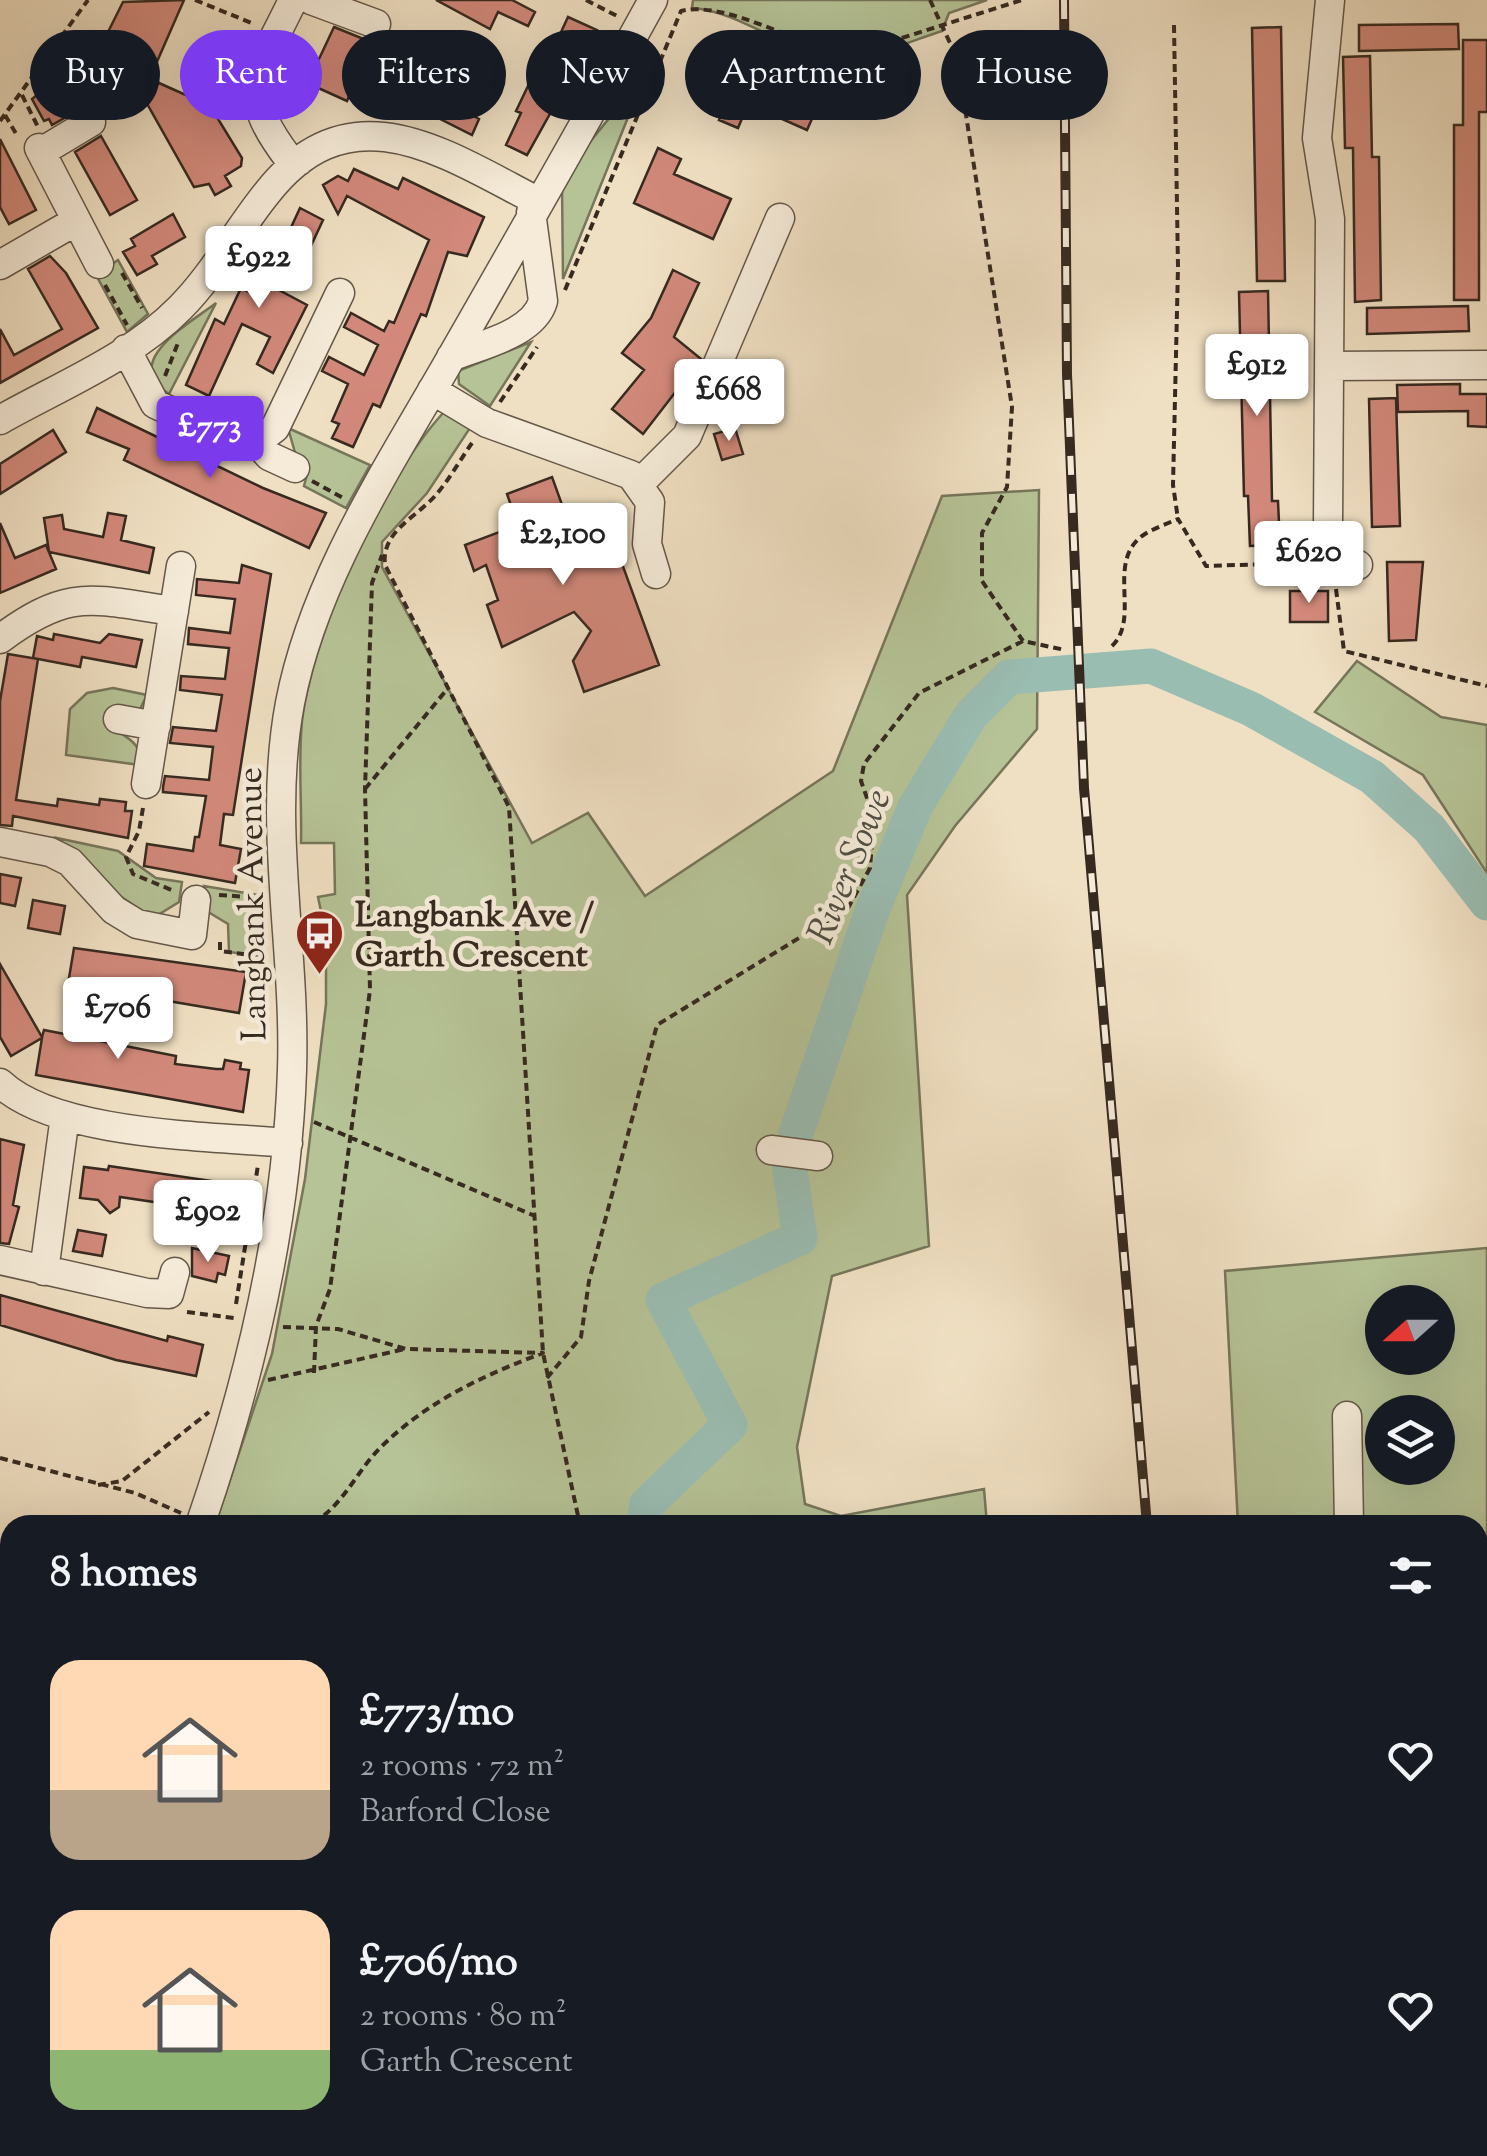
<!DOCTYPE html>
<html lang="en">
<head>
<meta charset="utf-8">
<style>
  body { margin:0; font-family:"Sorts Mill Goudy",serif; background:#20242c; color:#f1f3f6; height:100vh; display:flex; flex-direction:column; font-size:38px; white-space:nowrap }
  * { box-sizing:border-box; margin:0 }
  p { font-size:32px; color:#9ea1a6 }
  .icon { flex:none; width:55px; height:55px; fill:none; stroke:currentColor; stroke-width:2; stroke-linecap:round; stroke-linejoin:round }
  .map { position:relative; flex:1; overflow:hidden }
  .drawer { position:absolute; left:0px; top:1515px; width:1488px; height:642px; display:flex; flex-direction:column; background:#171b24; border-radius:30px 30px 0 0; box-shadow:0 10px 40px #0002 }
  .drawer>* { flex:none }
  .banner { position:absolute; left:30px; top:30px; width:1428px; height:90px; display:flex; gap:20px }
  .needle { width:65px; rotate:249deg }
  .fabs { position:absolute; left:1365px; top:1285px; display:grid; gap:20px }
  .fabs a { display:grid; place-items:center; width:90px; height:90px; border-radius:50%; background:#171b24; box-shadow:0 10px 40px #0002; font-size:50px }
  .price { position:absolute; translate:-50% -85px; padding:0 22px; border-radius:10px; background:#fff; color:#222; font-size:32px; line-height:65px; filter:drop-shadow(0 2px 5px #0008) }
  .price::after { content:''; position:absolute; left:50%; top:60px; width:30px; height:22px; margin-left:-15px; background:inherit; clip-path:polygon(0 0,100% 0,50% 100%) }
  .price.active { background:#7c3aed; color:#fff }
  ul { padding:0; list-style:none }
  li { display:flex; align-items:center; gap:30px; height:250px; padding:0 50px }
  li span { display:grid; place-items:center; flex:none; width:280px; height:200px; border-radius:30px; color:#555 }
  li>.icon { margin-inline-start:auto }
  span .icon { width:120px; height:120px; fill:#fffc; stroke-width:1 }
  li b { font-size:42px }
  h2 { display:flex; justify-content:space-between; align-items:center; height:120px; padding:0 50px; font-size:42px }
  .pill { padding:0 35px; border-radius:45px; background:#171b24; box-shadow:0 10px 40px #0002; font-size:35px; line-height:90px }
  .pill.active { background:#7c3aed; color:#fff }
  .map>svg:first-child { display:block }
  .green { fill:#b6c396; stroke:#76765b; stroke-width:2.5; fill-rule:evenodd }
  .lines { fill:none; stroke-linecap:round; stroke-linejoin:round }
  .river { stroke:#9abdb2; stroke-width:35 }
  .building { fill:#d2897b; stroke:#362a20; stroke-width:2.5 }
  .minor-casing { stroke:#645849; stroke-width:31 }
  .major-casing { stroke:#362a20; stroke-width:39 }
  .path { stroke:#362a20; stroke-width:4; stroke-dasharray:8 5; stroke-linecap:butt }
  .minor { stroke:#f5ebd8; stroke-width:28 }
  .major { stroke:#f0e0c3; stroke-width:35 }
  .rail-casing { stroke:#362a20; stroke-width:10 }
  .rail { stroke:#f5ebd8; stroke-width:6; stroke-dasharray:19; stroke-linecap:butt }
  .labels { text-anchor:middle; stroke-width:9; stroke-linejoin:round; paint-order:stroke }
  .street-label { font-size:35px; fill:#362a20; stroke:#f5ebd8 }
  .poi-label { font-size:35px; font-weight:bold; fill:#362a20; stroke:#f5ebd8; text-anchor:start }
  .water-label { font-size:38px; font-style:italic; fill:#4f4f44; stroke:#f5ebd8 }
</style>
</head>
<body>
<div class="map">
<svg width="1487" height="2156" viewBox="0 0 1487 2156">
  <rect width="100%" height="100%" fill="#f0e0c3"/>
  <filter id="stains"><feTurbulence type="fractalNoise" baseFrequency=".002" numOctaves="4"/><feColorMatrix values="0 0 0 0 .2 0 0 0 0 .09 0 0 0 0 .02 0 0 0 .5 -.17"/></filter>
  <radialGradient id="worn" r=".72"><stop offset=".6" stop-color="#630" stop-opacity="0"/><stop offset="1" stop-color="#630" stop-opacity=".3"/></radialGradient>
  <!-- green -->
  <path class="green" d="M693 0H987L949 13 942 31C907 42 867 62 830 57 782 50 742 12 692 8Z
    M628 95H637L563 279 562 185 585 148Z
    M118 260 148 314 127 332 96 275Z
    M216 303 169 394C119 362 189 324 216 303Z
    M531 342 490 406 459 384 458 371Z
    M444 412 470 428 427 493 382 542V567L532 843 588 813 645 896 833 771 942 496 1039 490 1037 729 955 826 907 895 929 1246 832 1276 797 1447 805 1504 841 1516 984 1489 987 1525H215L272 1354 305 1179 326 1004V935L318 897 335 894 334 843H301C302 803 298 760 302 721 313 631 383 478 444 412Z
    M288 428 370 465 346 508 304 486 309 467 303 457 296 456Z
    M1357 661 1441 717 1487 725V873L1423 775 1315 712Z
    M113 688 147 695 140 709 116 730C131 740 142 745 140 765L66 755 70 709 87 693Z
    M57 838 118 851 156 878 182 882 179 902 153 918 105 886Z
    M204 886 258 895 259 956 229 952 228 924 205 910Z
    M1487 1248V2156H1328L1316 2148H1478V1525H1238L1225 1271ZM1382 1302H1438V1358H1382ZM1382 1412H1438V1468H1382Z"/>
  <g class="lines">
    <!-- river -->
    <path class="river" d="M644 1525 647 1504 730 1425 663 1300 800 1238 788 1157 872 911 915 807 971 715 1009 677 1151 666 1251 709 1372 777 1429 828 1487 903
      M0 1878 10 1877"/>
  </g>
  <!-- building -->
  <path class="building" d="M184 0 145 89 91 66 123 2Z
    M436 0H512L535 12 528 26 498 12 490 29Z
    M568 17 597 30 574 77 571 76 527 155 506 145 521 113 516 111 550 40 556 43Z
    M1458 24 1459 49 1359 51V25Z
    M334 27 376 44 371 55 473 99 466 112 479 119 472 135 357 77 347 101 283 72 293 49 319 59Z
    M1281 27 1285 281H1257L1252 28Z
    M1463 40H1487V112H1479V300H1454V125H1463Z
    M748 48 769 58 761 78 819 103 807 130 748 104 738 128 719 120 733 89 724 86 734 63 740 65Z
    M81 49 93 71 72 82 76 90 57 100 66 117 52 125 49 119 44 121 32 99 50 84 46 78 65 62 63 58Z
    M1370 56 1372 157H1379L1381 300 1355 302 1353 148H1345L1343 57Z
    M159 83 188 96 196 91 199 99 204 96 242 158 241 166 225 176 231 186 215 195 209 184 194 187 141 93Z
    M101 136 137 200 110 215 75 152Z
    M0 139 36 210 9 224 0 207Z
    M658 148 681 159 674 174 731 199 713 239 634 203Z
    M354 169 398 189 403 178 484 217 467 256 448 252 426 316 421 314 380 407 373 404 353 447 332 438 339 424 332 421 348 384 322 371 329 357 364 375 378 345 344 327 351 313 384 331 389 321 394 323 429 240 347 196 338 214 323 185 338 176 348 181Z
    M300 208 323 220 310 248 300 244 279 290 307 305 273 373 257 364 270 337 242 324 209 396 186 385 215 319 224 324 241 288 249 292 267 255 276 260Z
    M173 214 185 237 152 256 157 264 137 275 123 252 135 246 131 239Z
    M50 256 66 273 98 328 0 383V329L14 355 62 329 28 269Z
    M673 270 699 283 674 337 701 359 643 434 612 409 644 370 622 353 651 318Z
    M1268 291 1272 501H1278L1280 545 1250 546 1248 496H1244L1239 292Z
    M1468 306 1469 331 1367 334V308Z
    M1460 384V394H1487V427L1468 426V411L1398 412 1397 385Z
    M1396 398 1400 526 1372 527 1369 399Z
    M97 408 263 488 326 513 309 548 124 460 129 449 87 432Z
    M735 428 743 454 722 460 714 434Z
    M53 430 66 452 0 494V464Z
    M552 477 579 552 613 539 659 665 584 692 573 661 591 631 574 612 502 647 487 605 498 600 486 565 474 571 465 545 518 525 507 494Z
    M108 513 126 516 121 540 154 548 149 573 49 552 44 518 62 515 64 529 103 537Z
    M0 523 15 558 46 545 56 569 0 593Z
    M1387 562H1423L1416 640 1389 641Z
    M242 565 271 574 233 815 224 814 220 845 241 849 235 883 144 866 147 844 193 851 195 837H199L206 796 163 792V787L165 776 209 780 213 747 170 743 173 727 216 731 222 695 180 690 181 676 225 679 229 648 188 644 189 628 230 633 235 599 196 595 197 579 239 583Z
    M1290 591H1328V622H1290Z
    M54 634 100 643 109 634 142 640 136 667 82 657 80 667 33 658 37 636 53 640Z
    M8 654 38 659 16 800 57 806 58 799 99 805 100 799 126 802 125 811H132L128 838 13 816 12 826 0 825V701Z
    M0 874 21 878 15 906 0 903Z
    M33 900 65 906 60 934 28 928Z
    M74 948 246 972 239 1013 68 984Z
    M0 964 42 1037 44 1030 176 1056 175 1064 216 1069H223L225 1060 241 1063 240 1069 249 1070 243 1112 36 1075 42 1038 11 1056 0 1037Z
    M0 1139 24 1145 13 1205 19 1207 9 1244 0 1243Z
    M109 1166 239 1185 235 1214 120 1197 119 1207 110 1213 98 1200 80 1198 84 1167 108 1170Z
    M78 1230 106 1235 102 1256 73 1251Z
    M192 1248 229 1256 225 1275 218 1273 216 1282 192 1276Z
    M0 1295 167 1341 168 1336 203 1345 196 1376 116 1360 0 1325Z"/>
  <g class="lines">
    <defs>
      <path id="minor" d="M293 0C259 72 235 88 289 159L299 161
        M311 0 376 24
        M1330 0 1317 138 1330 219 1328 525 1333 564 1358 565
        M39 148 99 264
        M41 152 91 122
        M0 265 76 221
        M126 349 155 404 236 441 257 442 269 456 295 468
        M451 357C480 345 534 334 543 301L531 212
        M1329 366 1487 365
        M432 390 487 423 631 475 650 502 647 544 656 574
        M0 420C60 386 132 357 180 308 214 274 237 230 267 193 350 87 444 153 537 201
        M257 442 275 428 340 293
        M639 484 687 436 780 218
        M1292 563 1333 564
        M0 639C71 586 93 600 174 611
        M118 719 156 726
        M146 784 181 566
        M0 842 50 852 70 862 114 910 137 924 192 935 196 900
        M0 1083C56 1136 212 1136 288 1143
        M771 1150 818 1156
        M0 1260 147 1293 169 1294 175 1272
        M44 1271 65 1116
        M1347 1416 1349 1525
        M200 1525C250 1380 287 1224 292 1070 296 948 267 825 290 703 313 583 384 474 444 370 514 248 585 124 653 0
        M1478 1737 1484 1736 1485 1766
        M1478 2037 1487 2035
        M707 2148 722 2156
        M1474 2148 1478 2156
        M304 2156 321 2148
        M992 2156 996 2148"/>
      <path id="major" d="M0 1629 10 1632
        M1160 2148 1174 2156"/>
    </defs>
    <!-- minor casing -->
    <use href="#minor" class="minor-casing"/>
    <!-- major casing -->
    <use href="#major" class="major-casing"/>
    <!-- path -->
    <path class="path" d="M195 0 254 24
      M586 0 617 16
      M930 0 957 58 1012 407 1007 487 982 533V581L1023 641
      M1174 25 1178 267 1173 485 1178 519
      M22 95 38 127
      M5 115 18 137
      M0 121 88 0
      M122 273 142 308
      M105 285 127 325
      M565 290 681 11C726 0 800 46 848 55L1022 0
      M165 376 178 343
      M500 402 537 347
      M472 443C460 460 449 480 435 496 415 518 381 532 385 565L509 807 543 1353 580 1525
      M312 481 343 498
      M1336 589 1344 651 1487 686
      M1112 646C1141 618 1106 563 1142 536 1152 529 1166 524 1178 519L1206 566 1271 564
      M365 789 448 688
      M143 808 139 831 126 857 133 874 174 891
      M219 895 264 898
      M220 942V951L267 957
      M314 1122 535 1216
      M236 1304 258 1165
      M187 1312 234 1318
      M283 1327 338 1329 406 1349 543 1353C484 1375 428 1401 382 1446 356 1471 342 1509 309 1525
      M314 1373 316 1326 330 1289 370 990 365 789 372 583 382 555
      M547 1378 581 1337 589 1281 657 1025 848 908 870 868 874 818 861 781 864 764 919 693 1023 641 1065 650
      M268 1380 405 1349
      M0 1458 135 1493 181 1513
      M98 1485 122 1481 209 1412
      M0 1915H10
      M248 2148 251 2156
      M1060 2148 1088 2156
      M1245 2148 1259 2156
      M1395 2148 1411 2156"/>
    <!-- minor -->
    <use href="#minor" class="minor"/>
    <!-- major -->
    <use href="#major" class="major"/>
    <defs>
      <path id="rail" d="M1064 0 1067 374 1084 788 1147 1525
        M1206 2148 1207 2156"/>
    </defs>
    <!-- rail casing -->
    <use href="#rail" class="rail-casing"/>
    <!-- rail -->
    <use href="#rail" class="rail"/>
  </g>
  <!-- icons -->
  <defs>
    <symbol id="bus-pin" viewBox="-11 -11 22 30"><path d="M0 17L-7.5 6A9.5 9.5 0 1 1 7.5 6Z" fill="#8f2418" stroke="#f5ebd8"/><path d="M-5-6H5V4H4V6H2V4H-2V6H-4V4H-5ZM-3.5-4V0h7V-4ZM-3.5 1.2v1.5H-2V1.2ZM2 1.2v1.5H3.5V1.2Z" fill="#fff"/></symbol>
  </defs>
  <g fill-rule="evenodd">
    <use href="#bus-pin" x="292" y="906" width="55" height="75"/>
  </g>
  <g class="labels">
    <!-- street labels -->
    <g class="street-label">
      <text transform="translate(251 904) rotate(-91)" y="12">Langbank Avenue</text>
    </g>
    <!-- poi labels -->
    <g class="poi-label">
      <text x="355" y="926">Langbank Ave /<tspan x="355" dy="40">Garth Crescent</tspan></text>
    </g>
    <!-- water labels -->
    <g class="water-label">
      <text transform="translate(848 866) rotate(-68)" y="13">River Sowe</text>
    </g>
  </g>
  <rect width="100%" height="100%" filter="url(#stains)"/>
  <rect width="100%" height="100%" fill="url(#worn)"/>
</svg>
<div class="fabs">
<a><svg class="needle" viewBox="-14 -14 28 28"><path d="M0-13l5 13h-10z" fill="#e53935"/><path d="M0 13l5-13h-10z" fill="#9ea1a6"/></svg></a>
<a><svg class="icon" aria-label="layers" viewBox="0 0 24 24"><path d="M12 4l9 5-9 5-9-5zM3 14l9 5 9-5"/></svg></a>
</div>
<b class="price" style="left:259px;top:311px">£922</b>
<b class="price" style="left:1257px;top:419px">£912</b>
<b class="price" style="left:729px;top:444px">£668</b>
<b class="price active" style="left:210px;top:481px">£773</b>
<b class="price" style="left:563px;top:588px">£2,100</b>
<b class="price" style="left:1309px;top:606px">£620</b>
<b class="price" style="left:118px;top:1062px">£706</b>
<b class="price" style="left:208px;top:1265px">£902</b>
<div class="banner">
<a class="pill">Buy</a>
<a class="pill active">Rent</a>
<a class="pill">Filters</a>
<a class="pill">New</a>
<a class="pill">Apartment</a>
<a class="pill">House</a>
</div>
<section class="drawer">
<h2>8 homes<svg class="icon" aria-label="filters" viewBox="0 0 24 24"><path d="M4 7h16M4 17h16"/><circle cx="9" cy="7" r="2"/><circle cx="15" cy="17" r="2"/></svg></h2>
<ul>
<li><span style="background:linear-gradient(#ffd9b3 65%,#b9a48a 0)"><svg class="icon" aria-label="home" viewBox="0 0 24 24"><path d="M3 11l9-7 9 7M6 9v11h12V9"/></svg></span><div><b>£773/mo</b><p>2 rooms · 72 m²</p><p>Barford Close</p></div><svg class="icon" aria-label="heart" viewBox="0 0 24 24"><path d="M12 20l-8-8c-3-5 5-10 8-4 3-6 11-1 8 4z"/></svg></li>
<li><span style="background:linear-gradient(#ffd9b3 70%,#8fb573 0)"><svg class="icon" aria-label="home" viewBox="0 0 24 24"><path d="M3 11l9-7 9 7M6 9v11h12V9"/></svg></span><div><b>£706/mo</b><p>2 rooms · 80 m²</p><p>Garth Crescent</p></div><svg class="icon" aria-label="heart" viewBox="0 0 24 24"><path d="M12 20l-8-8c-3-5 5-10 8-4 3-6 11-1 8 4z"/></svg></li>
</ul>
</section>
</div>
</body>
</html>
